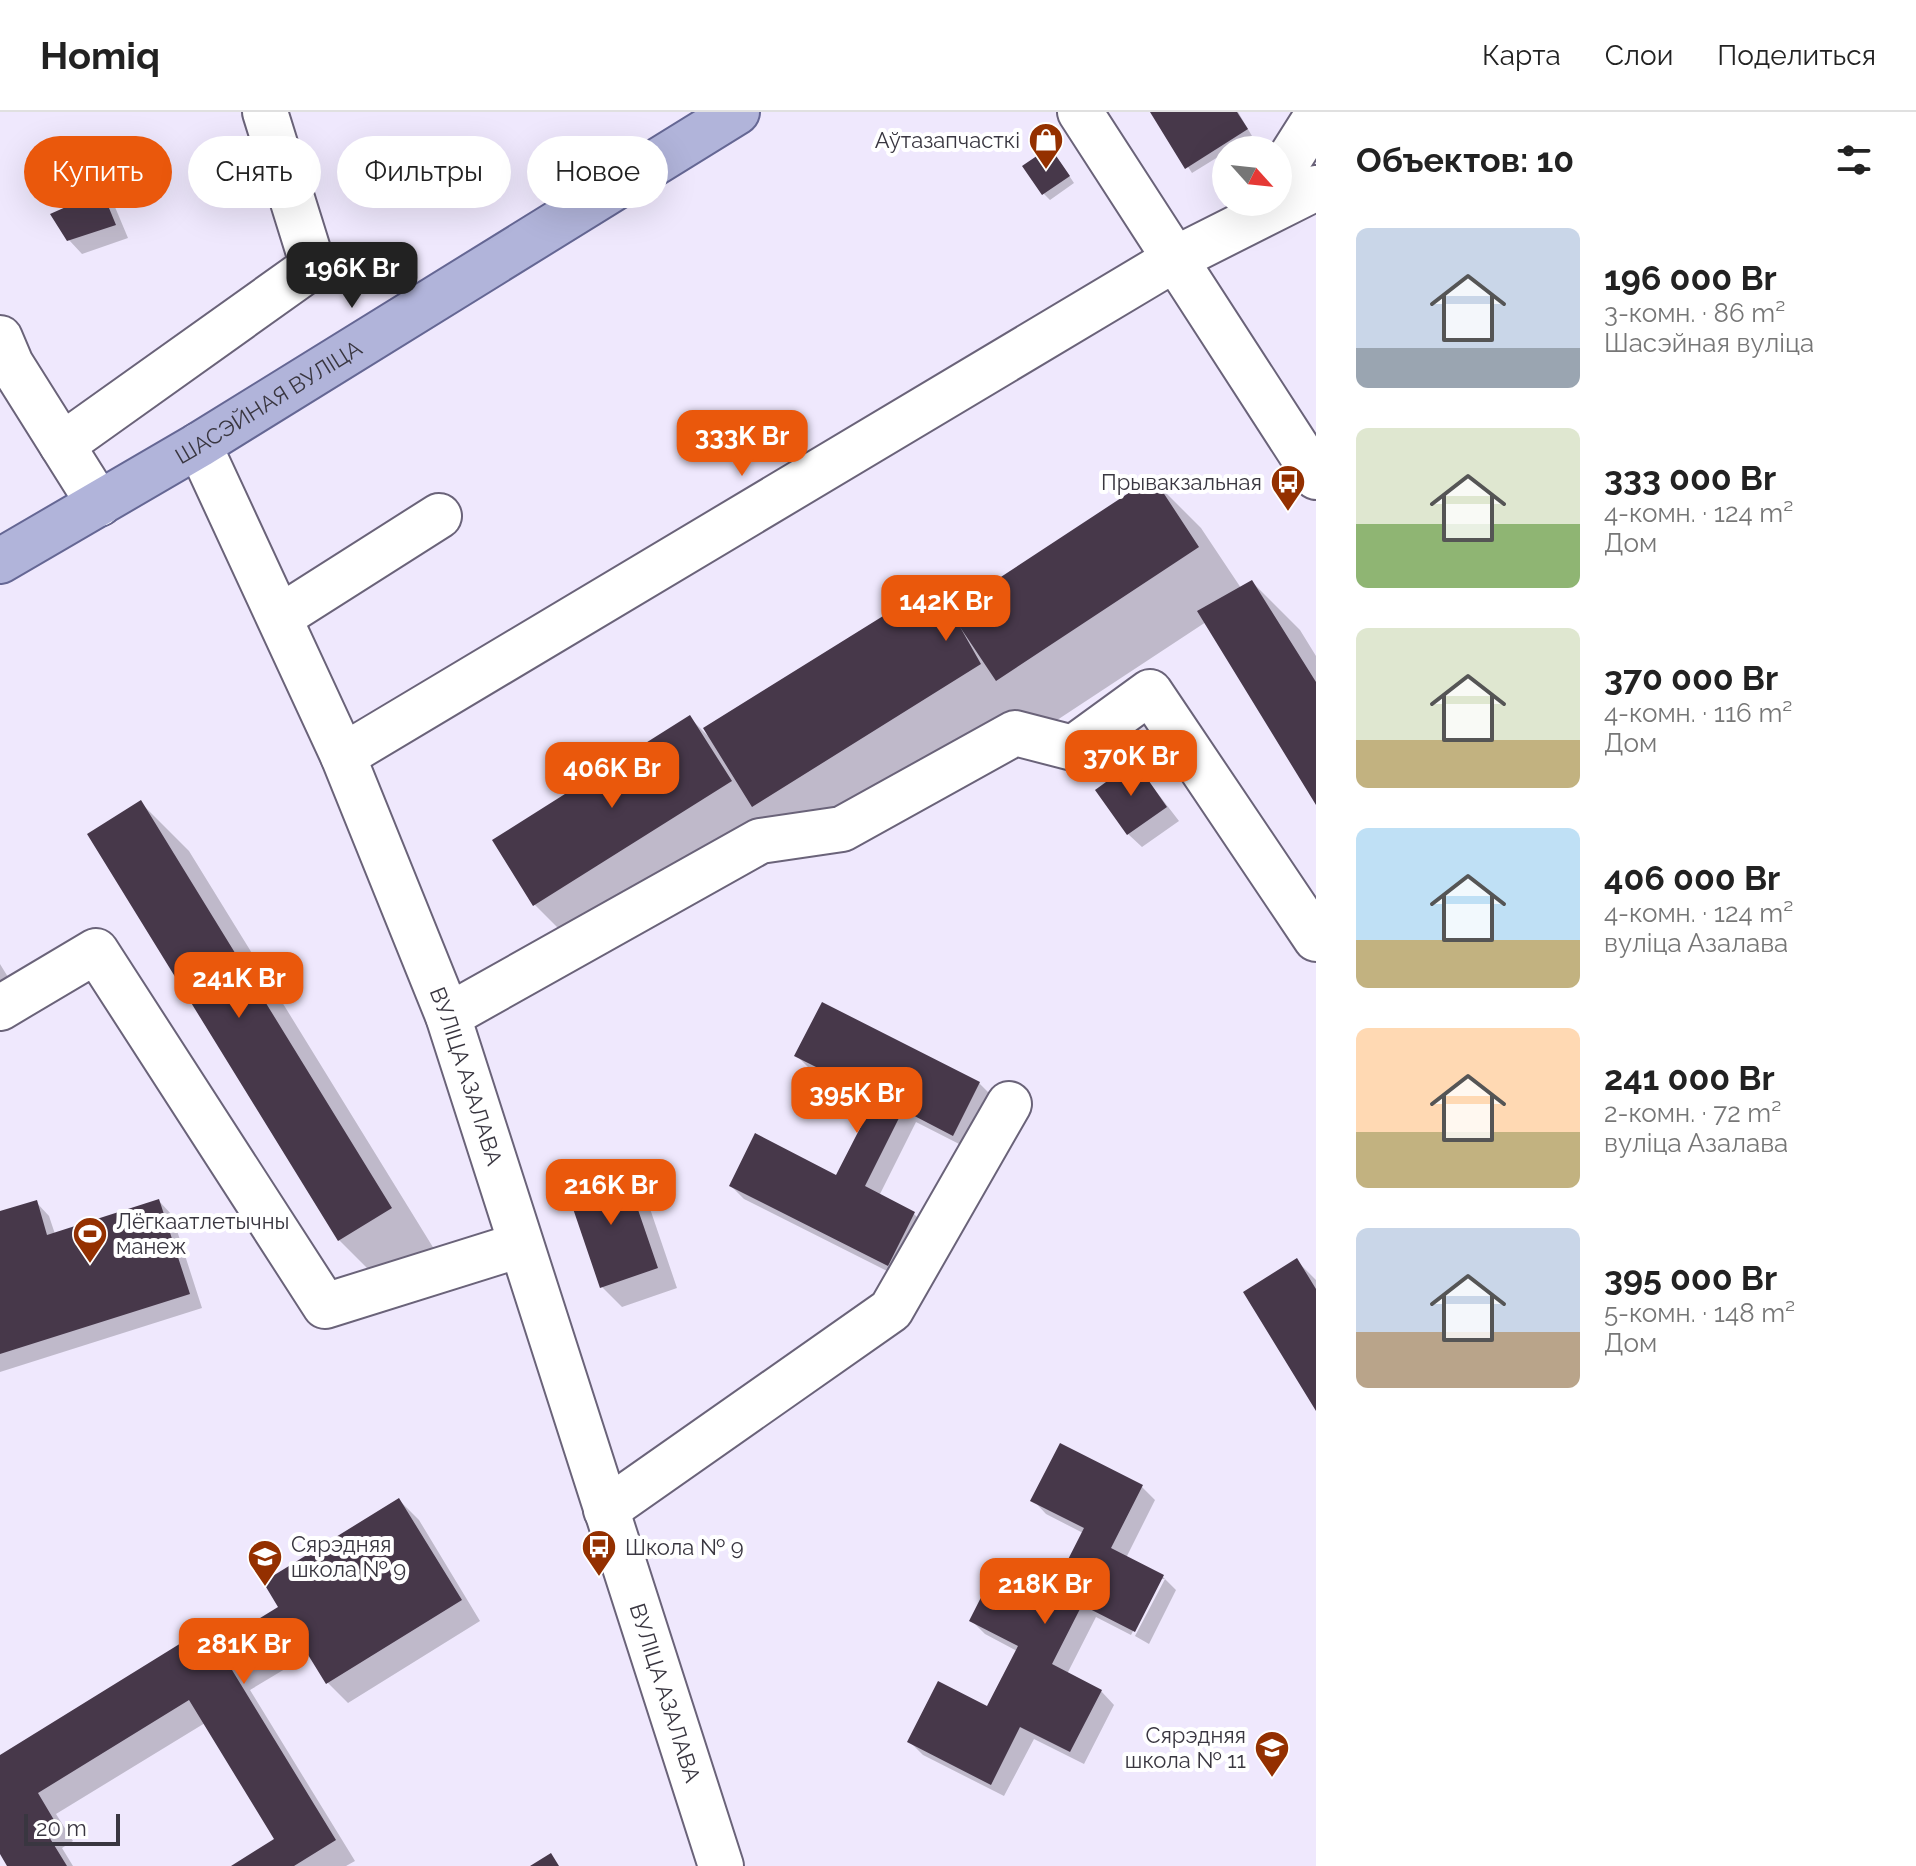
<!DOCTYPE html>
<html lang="ru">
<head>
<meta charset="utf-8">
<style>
  body { margin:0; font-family:Raleway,sans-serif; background:#f6f6f6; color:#222; height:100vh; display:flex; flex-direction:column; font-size:30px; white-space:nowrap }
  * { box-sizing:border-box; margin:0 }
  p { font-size:26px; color:#767676 }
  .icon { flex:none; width:44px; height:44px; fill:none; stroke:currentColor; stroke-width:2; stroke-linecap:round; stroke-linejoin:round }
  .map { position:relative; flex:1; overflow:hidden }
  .details { display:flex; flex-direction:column; background:#fff; width:600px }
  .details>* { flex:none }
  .banner { position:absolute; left:24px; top:24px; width:760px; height:72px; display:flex; gap:16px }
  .needle { width:52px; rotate:117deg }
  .controls { position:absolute; left:1212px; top:24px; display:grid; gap:16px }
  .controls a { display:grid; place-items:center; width:80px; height:80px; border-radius:50%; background:#fff; box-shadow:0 8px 32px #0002; font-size:40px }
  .scale { position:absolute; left:24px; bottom:20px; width:96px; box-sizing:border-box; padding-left:8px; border:4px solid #393640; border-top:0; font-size:22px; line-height:28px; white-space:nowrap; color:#393640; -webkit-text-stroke:6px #fff; paint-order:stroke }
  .price { position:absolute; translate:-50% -68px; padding:0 18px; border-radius:16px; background:#ea580c; color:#fff; font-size:26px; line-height:52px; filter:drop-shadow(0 2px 4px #0008) }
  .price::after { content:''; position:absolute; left:50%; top:48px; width:24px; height:18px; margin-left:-12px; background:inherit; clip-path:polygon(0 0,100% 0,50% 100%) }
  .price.on { background:#222; color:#fff }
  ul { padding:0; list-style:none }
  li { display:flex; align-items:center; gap:24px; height:200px; padding:0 40px }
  li span { display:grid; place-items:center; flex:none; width:224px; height:160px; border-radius:12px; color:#555 }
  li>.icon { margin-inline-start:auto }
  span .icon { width:96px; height:96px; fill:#fffc; stroke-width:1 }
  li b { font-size:34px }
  h2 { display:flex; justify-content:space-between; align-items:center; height:96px; padding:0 40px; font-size:34px }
  .tag { padding:0 28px; border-radius:36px; background:#fff; box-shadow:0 8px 32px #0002; font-size:28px; line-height:72px }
  .tag.on { background:#ea580c; color:#fff }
  header { display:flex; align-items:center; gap:48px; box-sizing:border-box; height:112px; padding:0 40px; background:#fff; border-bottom:2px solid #e0e0e0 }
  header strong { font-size:38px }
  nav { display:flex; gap:44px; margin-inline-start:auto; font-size:28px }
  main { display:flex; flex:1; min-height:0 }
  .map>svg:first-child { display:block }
  .shadow { fill:#0003 }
  .building { fill:#47384a }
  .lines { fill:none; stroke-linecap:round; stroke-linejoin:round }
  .minor-casing { stroke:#6a6379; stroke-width:48 }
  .major-casing { stroke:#656794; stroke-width:48 }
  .minor { stroke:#fff; stroke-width:44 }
  .major { stroke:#b1b4da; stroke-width:44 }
  .labels { text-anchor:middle; stroke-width:8; stroke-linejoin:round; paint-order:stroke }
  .poi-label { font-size:22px; fill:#393640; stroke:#fff; text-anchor:end }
  .street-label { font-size:22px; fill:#393640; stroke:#fff }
</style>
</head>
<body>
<header>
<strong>Homiq</strong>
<nav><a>Карта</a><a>Слои</a><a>Поделиться</a></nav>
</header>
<main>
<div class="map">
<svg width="1316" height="1754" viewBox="0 0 1316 1754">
  <rect width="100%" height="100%" fill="#efe8fd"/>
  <!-- shadow -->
  <path class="shadow" d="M1152 0H1238L1252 24 1192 61Z
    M1056 44 1074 71 1050 88 1044 82Z
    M102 82 115 95 128 126 82 142 69 128Z
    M1153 368 1201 416 1241 476 1252 470 1300 518 1316 544V689L1206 510 1045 616 1029 600 802 742 778 718 583 841 535 793 495 729 690 606 710 626 932 475 955 498Z
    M1135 652 1179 709 1142 735 1128 722Z
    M141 691 189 739 439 1145 387 1176 339 1128Z
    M0 852 8 865 0 870Z
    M797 944 979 971 993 985 967 1036 916 1010 879 1084 914 1102 927 1115 901 1166 744 1087 731 1074 837 1065 876 990 810 957Z
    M623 1056 643 1076 677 1176 622 1195 602 1175Z
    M159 1089 172 1103 202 1196 0 1260V1101L36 1090 49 1104 55 1122Z
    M1297 1149 1316 1168V1295Z
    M1142 1375 1155 1388 1126 1446 1163 1465 1176 1478 1149 1532 1135 1524 1165 1467H1160L1131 1523 1096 1505 1067 1562 1101 1579 1114 1593 1084 1652 1034 1627 1004 1684 923 1643 910 1630 988 1597 1017 1539 985 1522 972 1509 1053 1482 1083 1421 1046 1402 1033 1388Z
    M399 1388 419 1408 480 1509 348 1591 328 1571 310 1542 250 1578 355 1749 346 1754H234L277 1728 205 1611 56 1702 73 1729 62 1736 73 1754H9L0 1739V1645L207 1517 222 1532 281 1495Z"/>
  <!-- building -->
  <path class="building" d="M1150 0H1237L1248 17 1185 57Z
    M1050 35 1070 64 1042 83 1022 54Z
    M102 79 116 113 67 129 50 102Z
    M1153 365 1199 435 996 569 960 515 981 552 752 695 703 616 933 473 949 499Z
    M1252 468 1316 570V693L1197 499Z
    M690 603 732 669 533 794 492 728Z
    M1135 649 1167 695 1127 723 1095 678Z
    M141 688 392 1096 338 1129 87 722Z
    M822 890 980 970 953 1024 903 998 865 1074 915 1100 888 1154 729 1074 755 1021 836 1063 876 985 794 944Z
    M623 1054 658 1156 600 1176 565 1073Z
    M159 1087 190 1182 0 1242V1099L37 1088 47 1123Z
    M1297 1146 1316 1177V1299L1243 1180Z
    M1060 1331 1143 1373 1111 1436 1164 1463 1135 1520 1082 1493 1052 1552 1102 1578 1070 1640 1020 1615 991 1673 907 1630 938 1569 987 1594 1018 1534 969 1509 998 1452 1052 1479 1084 1416 1030 1389Z
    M399 1386 462 1488 326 1572 294 1520 232 1558 336 1728 294 1754H231L274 1727 189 1588 38 1681 54 1708 43 1715 67 1754H7L0 1742V1643L207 1515 218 1532 278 1495 263 1470Z
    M551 1741 559 1754H530Z"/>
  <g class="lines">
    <defs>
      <g id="minor">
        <path d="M1080 0 1175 147 1316 76"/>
        <path d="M1278 65 1316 5"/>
        <path d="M0 226 11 252 99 392"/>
        <path d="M62 333 313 154 265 0"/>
        <path id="s1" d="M199 333 343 644 448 904 721 1754"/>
        <path d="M280 505 439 404"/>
        <path d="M343 644 1175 147 1316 365"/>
        <path d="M0 896 96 839 325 1194 520 1133"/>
        <path d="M448 904 760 729 842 717 1015 621 1073 636 1150 580 1316 827"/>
        <path d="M606 1398 891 1198 1009 992"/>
      </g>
      <g id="major">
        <path id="s2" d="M0 449 199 333 737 0"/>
      </g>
    </defs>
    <!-- minor casing -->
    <use href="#minor" class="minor-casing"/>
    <!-- major casing -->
    <use href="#major" class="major-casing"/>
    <!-- minor -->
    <use href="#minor" class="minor"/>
    <!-- major -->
    <use href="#major" class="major"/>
  </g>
  <!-- icons -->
  <defs>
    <symbol id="shop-pin" viewBox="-11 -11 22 30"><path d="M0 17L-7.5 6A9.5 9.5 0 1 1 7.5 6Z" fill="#943000" stroke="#fff"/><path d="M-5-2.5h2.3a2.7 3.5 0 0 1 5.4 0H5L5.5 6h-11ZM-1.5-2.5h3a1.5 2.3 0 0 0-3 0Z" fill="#fff"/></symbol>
    <symbol id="bus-pin" viewBox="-11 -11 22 30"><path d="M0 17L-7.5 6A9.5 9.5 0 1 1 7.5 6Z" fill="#943000" stroke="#fff"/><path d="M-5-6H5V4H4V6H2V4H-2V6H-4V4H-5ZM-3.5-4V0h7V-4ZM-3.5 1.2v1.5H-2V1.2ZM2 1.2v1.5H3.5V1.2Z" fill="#fff"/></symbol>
    <symbol id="stadium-pin" viewBox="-11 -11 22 30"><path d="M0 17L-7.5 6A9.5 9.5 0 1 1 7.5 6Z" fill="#943000" stroke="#fff"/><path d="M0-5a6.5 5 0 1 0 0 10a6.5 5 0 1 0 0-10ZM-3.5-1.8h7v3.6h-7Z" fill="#fff"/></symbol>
    <symbol id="school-pin" viewBox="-11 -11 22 30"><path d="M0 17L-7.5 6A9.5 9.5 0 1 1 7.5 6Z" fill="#943000" stroke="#fff"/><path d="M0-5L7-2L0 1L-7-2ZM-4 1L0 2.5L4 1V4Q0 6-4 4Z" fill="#fff"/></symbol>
  </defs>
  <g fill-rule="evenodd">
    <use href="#shop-pin" x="1026" y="8" width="40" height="54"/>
    <use href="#bus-pin" x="1268" y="350" width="40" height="54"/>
    <use href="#stadium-pin" x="70" y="1102" width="40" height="54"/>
    <use href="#bus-pin" x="579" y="1415" width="40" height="54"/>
    <use href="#school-pin" x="245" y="1425" width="40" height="54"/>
    <use href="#school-pin" x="1252" y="1616" width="40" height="54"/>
  </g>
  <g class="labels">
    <!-- poi labels -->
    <g class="poi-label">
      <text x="1020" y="36">Аўтазапчасткі</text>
      <text x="1262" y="378">Прывакзальная</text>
      <text x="116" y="1117" text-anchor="start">Лёгкаатлетычны<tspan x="116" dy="25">манеж</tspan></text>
      <text x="291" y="1440" text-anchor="start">Сярэдняя<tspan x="291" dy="25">школа № 9</tspan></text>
      <text x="625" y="1443" text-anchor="start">Школа № 9</text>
      <text x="1246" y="1631">Сярэдняя<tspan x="1246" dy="25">школа № 11</tspan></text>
    </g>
    <!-- street labels -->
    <g class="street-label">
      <text dy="8" stroke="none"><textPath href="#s2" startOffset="312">ШАСЭЙНАЯ ВУЛІЦА</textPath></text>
      <text dy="8" stroke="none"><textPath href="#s1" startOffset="686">ВУЛІЦА АЗАЛАВА</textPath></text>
      <text dy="8" stroke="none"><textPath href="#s1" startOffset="1334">ВУЛІЦА АЗАЛАВА</textPath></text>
    </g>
  </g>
</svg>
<div class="controls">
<a><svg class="needle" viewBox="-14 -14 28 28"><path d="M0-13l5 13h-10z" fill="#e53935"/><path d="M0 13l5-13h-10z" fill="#767676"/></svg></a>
</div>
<div class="scale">20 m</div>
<b class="price on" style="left:352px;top:198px">196K Br</b>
<b class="price" style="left:742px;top:366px">333K Br</b>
<b class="price" style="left:946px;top:531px">142K Br</b>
<b class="price" style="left:1131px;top:686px">370K Br</b>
<b class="price" style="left:612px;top:698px">406K Br</b>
<b class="price" style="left:239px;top:908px">241K Br</b>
<b class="price" style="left:857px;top:1023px">395K Br</b>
<b class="price" style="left:611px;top:1115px">216K Br</b>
<b class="price" style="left:1045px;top:1514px">218K Br</b>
<b class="price" style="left:244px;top:1574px">281K Br</b>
<div class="banner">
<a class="tag on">Купить</a>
<a class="tag">Снять</a>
<a class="tag">Фильтры</a>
<a class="tag">Новое</a>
</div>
</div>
<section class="details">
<h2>Объектов: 10<svg class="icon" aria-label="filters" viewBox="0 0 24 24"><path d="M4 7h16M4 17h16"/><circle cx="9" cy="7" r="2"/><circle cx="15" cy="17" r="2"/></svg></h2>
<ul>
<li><span style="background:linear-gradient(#c9d6e8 75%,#9aa5b1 0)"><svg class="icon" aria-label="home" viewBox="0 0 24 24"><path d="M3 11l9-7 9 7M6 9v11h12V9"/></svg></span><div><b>196 000 Br</b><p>3-комн. · 86 m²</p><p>Шасэйная вуліца</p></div></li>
<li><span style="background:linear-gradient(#dfe7d0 60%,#8fb573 0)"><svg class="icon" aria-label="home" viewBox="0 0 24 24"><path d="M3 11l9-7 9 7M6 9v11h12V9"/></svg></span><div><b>333 000 Br</b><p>4-комн. · 124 m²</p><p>Дом</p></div></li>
<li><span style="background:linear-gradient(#dfe7d0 70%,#c2b280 0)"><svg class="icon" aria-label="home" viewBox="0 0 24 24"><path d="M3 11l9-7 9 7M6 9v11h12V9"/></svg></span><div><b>370 000 Br</b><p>4-комн. · 116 m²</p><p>Дом</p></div></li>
<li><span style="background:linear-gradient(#bfe0f5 70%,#c2b280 0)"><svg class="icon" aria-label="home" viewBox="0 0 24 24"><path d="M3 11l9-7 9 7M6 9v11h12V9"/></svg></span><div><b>406 000 Br</b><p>4-комн. · 124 m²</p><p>вуліца Азалава</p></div></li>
<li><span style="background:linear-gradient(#ffd9b3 65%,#c2b280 0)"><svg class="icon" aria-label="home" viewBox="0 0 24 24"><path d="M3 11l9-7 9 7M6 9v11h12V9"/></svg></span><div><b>241 000 Br</b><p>2-комн. · 72 m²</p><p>вуліца Азалава</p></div></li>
<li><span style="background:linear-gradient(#c9d6e8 65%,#b9a48a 0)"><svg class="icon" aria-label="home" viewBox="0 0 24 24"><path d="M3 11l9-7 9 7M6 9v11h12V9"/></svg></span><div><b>395 000 Br</b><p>5-комн. · 148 m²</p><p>Дом</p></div></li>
</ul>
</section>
</main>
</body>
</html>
